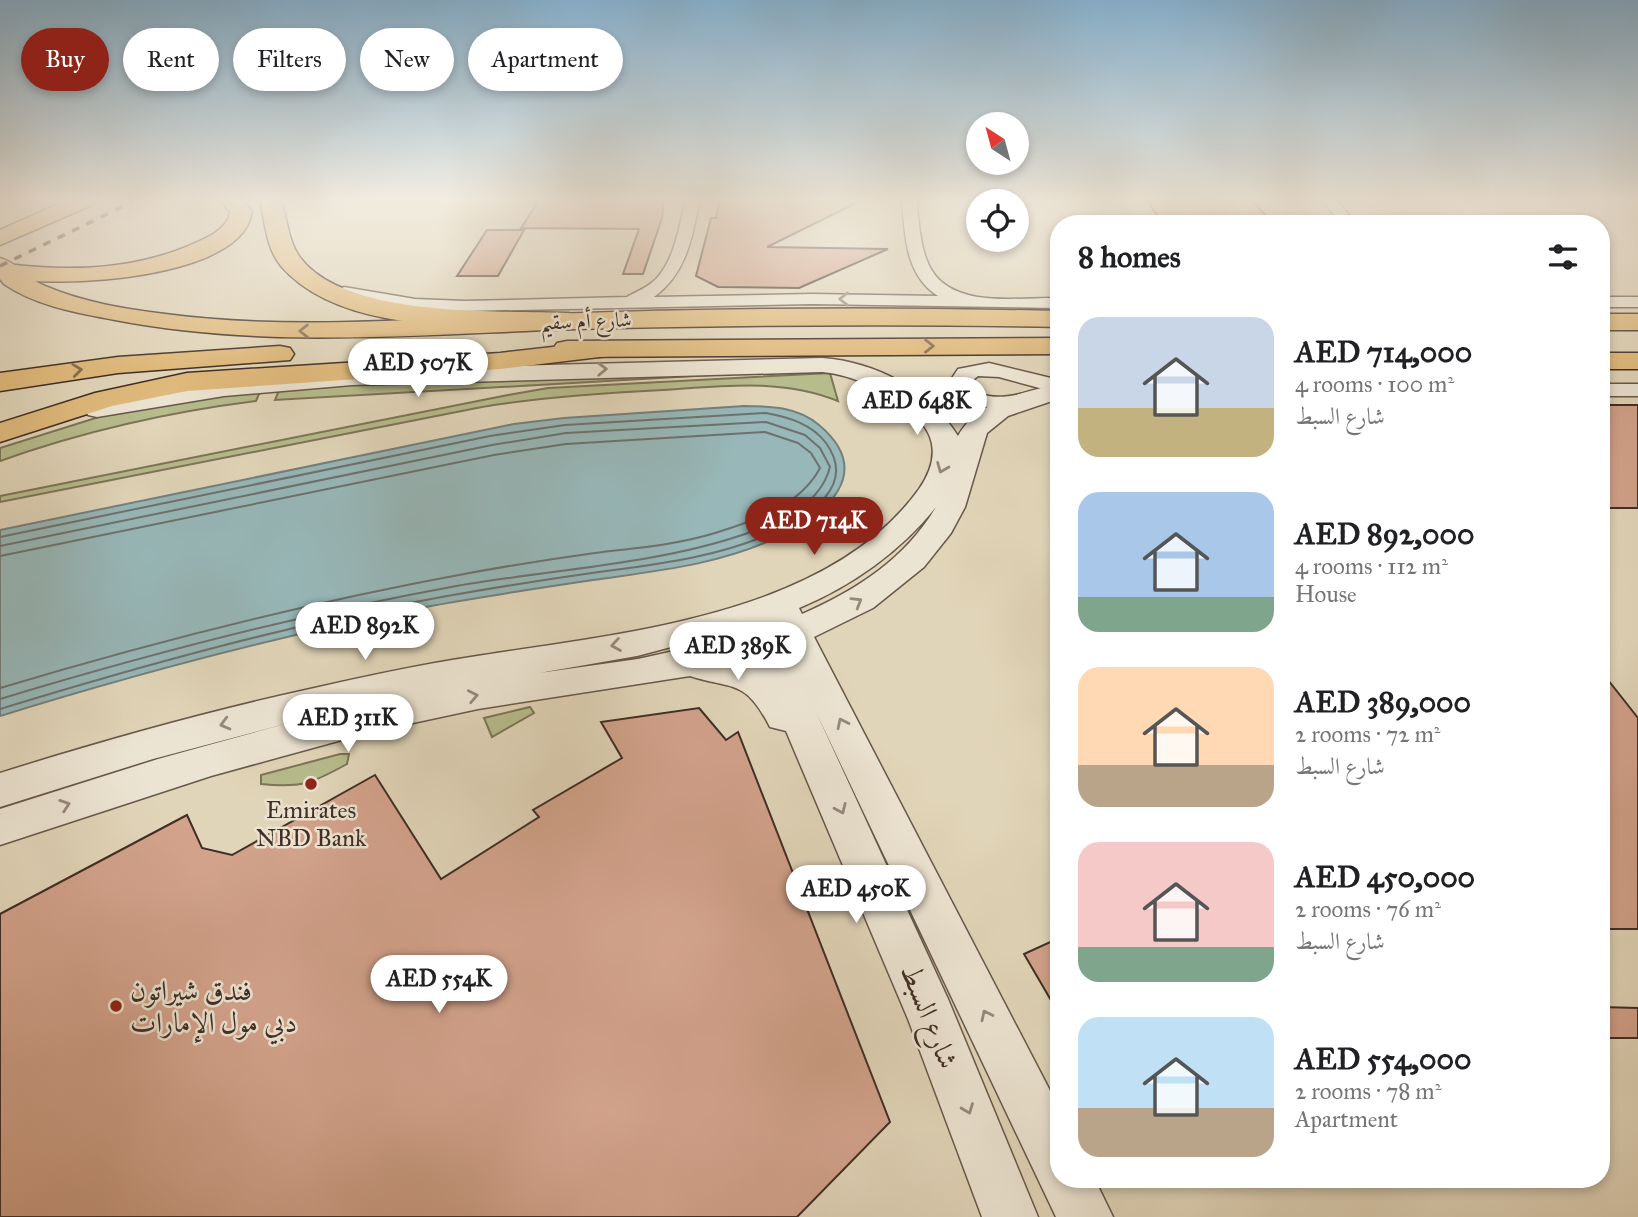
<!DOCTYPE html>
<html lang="en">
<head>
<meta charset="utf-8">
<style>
  body { margin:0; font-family:"IM FELL Great Primer",Amiri,serif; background:#f6f6f6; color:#202124; height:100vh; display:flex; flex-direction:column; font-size:26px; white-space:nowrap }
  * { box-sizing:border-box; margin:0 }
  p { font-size:23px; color:#757577 }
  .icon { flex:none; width:38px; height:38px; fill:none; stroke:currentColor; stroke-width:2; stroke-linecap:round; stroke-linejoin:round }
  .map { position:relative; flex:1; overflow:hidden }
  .details { position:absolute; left:1050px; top:215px; width:560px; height:973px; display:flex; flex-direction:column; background:#fff; border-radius:28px; box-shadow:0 4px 10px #0003 }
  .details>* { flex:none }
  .hud { position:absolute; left:21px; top:28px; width:665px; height:63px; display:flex; gap:14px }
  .needle { width:46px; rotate:324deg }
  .tools { position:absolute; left:966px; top:112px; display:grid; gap:14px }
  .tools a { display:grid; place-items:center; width:63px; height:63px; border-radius:50%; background:#fff; box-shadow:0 4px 10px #0003; font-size:35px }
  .price { position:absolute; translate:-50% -60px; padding:0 16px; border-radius:24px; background:#fff; color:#222; font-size:23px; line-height:46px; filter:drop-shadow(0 2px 4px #0008) }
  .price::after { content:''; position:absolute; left:50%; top:42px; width:21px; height:16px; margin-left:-10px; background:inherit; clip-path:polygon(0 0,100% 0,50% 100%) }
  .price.active { background:#8f2418; color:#fff }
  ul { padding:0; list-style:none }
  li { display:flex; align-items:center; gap:21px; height:175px; padding:0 28px }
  li span { display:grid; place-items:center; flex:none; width:196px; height:140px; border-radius:21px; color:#555 }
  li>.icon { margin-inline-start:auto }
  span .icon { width:84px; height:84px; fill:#fffc; stroke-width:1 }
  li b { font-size:30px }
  h2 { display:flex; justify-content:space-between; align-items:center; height:84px; padding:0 28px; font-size:30px }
  .chip { padding:0 24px; border-radius:32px; background:#fff; box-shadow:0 4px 10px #0003; font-size:24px; line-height:63px }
  .chip.active { background:#8f2418; color:#fff }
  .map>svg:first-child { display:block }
  .green { fill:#b7bc8c; stroke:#7c7559; stroke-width:2 }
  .water { fill:#97b7b8; stroke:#74807e; stroke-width:2 }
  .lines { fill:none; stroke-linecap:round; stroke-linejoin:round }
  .shore { stroke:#6c726f; stroke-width:2 }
  .building { fill:#d2a28b; stroke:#402e26; stroke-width:2 }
  .minor-casing { stroke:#68584b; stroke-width:3 }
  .tertiary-casing { stroke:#68584b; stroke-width:3 }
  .primary-casing { stroke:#402e26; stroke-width:3 }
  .motorway-casing { stroke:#402e26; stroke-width:3 }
  .minor { fill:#ece4d2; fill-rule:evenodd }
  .tertiary { fill:#ece4d2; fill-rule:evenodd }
  .primary { fill:#e0ba7c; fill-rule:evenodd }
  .motorway { fill:#e0ba7c; fill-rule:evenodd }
  .rail { stroke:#402e26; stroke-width:3.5; stroke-dasharray:8 8; stroke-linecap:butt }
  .oneway { stroke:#96897c }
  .oneway2 { stroke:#886d4d }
  .poi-dot { fill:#8f2418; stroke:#ece4d2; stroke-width:2.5 }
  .labels { text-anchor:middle; stroke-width:5; stroke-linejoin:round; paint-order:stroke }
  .far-street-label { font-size:21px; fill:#402e26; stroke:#ece4d2 }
  .poi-label { font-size:24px; fill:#402e26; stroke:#ece4d2 }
  .near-poi-label { font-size:28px; fill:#402e26; stroke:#ece4d2; text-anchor:start }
  .near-street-label { font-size:28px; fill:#402e26; stroke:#ece4d2 }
</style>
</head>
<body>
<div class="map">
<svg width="1638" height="1217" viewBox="0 0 1638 1217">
  <rect width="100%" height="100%" fill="#e1d5b9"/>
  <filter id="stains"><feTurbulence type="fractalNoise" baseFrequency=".00286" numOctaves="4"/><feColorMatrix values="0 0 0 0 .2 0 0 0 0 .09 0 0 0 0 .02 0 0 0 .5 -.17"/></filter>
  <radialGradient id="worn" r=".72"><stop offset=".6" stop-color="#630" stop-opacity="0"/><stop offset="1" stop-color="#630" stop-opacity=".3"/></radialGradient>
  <!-- green -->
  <path class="green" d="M830 373 838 401C781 378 723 386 663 390 602 393 542 397 482 407L0 502V496L508 395 548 388Z
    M729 374 275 400 280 388 360 382Z
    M261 389 256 401C168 412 84 431 0 461V448L102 416Z
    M530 707 534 713 492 737 484 718Z
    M340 754H349L347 764C311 784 301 788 261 784V775Z"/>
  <!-- water -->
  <path class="water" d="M744 406C771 406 798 407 819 425 876 473 826 515 778 537 719 565 656 571 593 580 539 588 485 596 431 606 285 634 142 672 0 716V530L514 424 564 418Z"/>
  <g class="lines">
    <!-- shore -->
    <path class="shore" d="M0 537 490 436 565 425 766 413C788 417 812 424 826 443 857 486 810 515 774 532 719 557 659 564 599 572 549 579 498 587 447 596 296 623 147 664 0 709
      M0 546 492 445 566 433 766 422 805 435 820 448 830 467C820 506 778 523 742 535 654 565 545 570 451 587 298 615 149 654 0 699
      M0 556 494 455 566 444 765 432 798 443 811 453 820 468C800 506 754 521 715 533 676 545 635 548 595 553 551 559 507 566 464 574 307 603 153 642 0 688"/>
  </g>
  <!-- building -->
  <path class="building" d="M539 200H664L662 218 643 274H623L639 229 521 228Z
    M720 200H862L767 247 888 249 799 288 718 287 696 276 711 218H716Z
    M1147 200H1252L1273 224H1163Z
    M487 230H524L498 276H457Z
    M1601 405H1638V508H1601Z
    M1601 671 1638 718V929H1601Z
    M699 708 726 740 738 732 890 1122 797 1217H0V914L187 815 202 848 232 855 375 775 441 879 539 817 533 810 622 758 601 722Z
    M1059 938V1014L1024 954Z
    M1601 1007 1638 1008V1038H1601Z"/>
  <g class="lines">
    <defs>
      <path id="minor" d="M686 200H700C692 237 687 273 654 297L812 294 938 296C905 275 905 235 902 200H916C919 219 919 239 926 258 943 311 1015 297 1059 298V308L812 304 465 311 415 309 344 297 335 292 344 287 415 299 465 301 627 297C637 291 647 288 656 279 675 259 679 226 686 200Z
        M1323 200H1337L1356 224H1340Z
        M1601 297H1638V307H1601Z
        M989 363 1059 380V399C1020 404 975 422 948 384L958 369ZM978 376 999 377 1043 389C1020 394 985 406 968 384Z
        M1601 384H1638V396H1601Z"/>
      <path id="tertiary" d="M822 358C876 362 929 390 958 436 976 403 1015 395 1049 386L1059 390 1058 399 1008 416 987 433 965 507 951 533 924 567 873 608 814 637 1059 1108V1180H1095L1113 1217H1056L816 712 948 999 1038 1217H982L908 1019 786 731 770 727C745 679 735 690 690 676L478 709 371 732 211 776 0 845V809L158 759 296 721 153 759 0 807V773C102 741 205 712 310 689 363 677 417 665 471 657 614 634 827 618 919 489 937 463 939 438 915 416 890 393 856 375 822 372L352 385 224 396 97 417 88 415 84 409 88 403 224 381 352 370ZM936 507C905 559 857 590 802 614L799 608C852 586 901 551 936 507ZM743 628 746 635 638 659 539 673 637 656ZM756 658 759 666 745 662 755 659Z"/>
      <path id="primary" d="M0 258C16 262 28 279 45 286 82 302 125 309 165 314 294 331 423 318 552 314 721 308 890 307 1059 311V327C911 324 763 325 616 328 448 331 282 352 115 320 78 313 36 306 4 284L0 279Z
        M1601 314H1638V330H1601Z
        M1059 338V354L567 357 557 355 553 349 557 343 567 341Z
        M280 346 290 348 294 354 290 360 118 373 0 391V373L118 357Z
        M1601 353H1638V369H1601Z"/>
      <path id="motorway" d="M67 200H95L92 205 0 245V230Z
        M220 200H242L252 211C244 281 52 289 0 277V265L7 264C71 272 135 270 195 243 209 237 227 229 230 212Z
        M260 200H281C287 217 288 240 299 256 344 319 497 310 568 313L577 315 581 321 577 327 568 329C483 325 342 337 281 266 266 248 265 222 260 200Z
        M606 341 616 343 620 349 616 355 500 369 187 391 112 406 0 442V423L95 393 187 373 500 353Z"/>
    </defs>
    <!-- minor casing -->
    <use href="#minor" class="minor-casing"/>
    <!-- tertiary casing -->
    <use href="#tertiary" class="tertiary-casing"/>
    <!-- primary casing -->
    <use href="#primary" class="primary-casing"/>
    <!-- motorway casing -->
    <use href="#motorway" class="motorway-casing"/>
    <!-- minor -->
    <use href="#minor" class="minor"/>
    <!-- tertiary -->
    <use href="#tertiary" class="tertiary"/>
    <!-- primary -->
    <use href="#primary" class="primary"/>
    <!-- motorway -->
    <use href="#motorway" class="motorway"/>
    <!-- rail -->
    <path class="rail" d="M0 266 136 200"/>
  </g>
  <!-- one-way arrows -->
  <defs><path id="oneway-chevron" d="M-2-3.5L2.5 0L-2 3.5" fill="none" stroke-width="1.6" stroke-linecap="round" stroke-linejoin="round" transform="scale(1.75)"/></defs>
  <g class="oneway">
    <use href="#oneway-chevron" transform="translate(844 299) rotate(-180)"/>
    <use href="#oneway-chevron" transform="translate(602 369) rotate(-2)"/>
    <use href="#oneway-chevron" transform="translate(942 468) rotate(112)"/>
    <use href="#oneway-chevron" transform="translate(857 602) rotate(-31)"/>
    <use href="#oneway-chevron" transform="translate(616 645) rotate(171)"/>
    <use href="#oneway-chevron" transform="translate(473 696) rotate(-11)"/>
    <use href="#oneway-chevron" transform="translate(842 723) rotate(-116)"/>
    <use href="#oneway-chevron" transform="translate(225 724) rotate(165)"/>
    <use href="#oneway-chevron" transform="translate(65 805) rotate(-19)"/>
    <use href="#oneway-chevron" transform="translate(841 809) rotate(66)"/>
    <use href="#oneway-chevron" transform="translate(986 1015) rotate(-116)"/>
    <use href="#oneway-chevron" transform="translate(968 1109) rotate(69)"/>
  </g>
  <g class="oneway2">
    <use href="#oneway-chevron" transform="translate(304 331) rotate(-180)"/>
    <use href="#oneway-chevron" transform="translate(929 346)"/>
    <use href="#oneway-chevron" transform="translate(77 370) rotate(-7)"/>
  </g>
  <!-- sky -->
  <linearGradient id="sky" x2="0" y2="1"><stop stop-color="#87b5d5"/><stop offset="0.54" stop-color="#f2ece0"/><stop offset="1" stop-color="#f2ece0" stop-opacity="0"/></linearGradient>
  <rect width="1638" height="370" fill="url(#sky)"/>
  <!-- markers -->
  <g class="poi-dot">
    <circle cx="311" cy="784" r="7"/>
    <circle cx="116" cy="1006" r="7"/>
  </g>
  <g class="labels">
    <!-- far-street labels -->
    <g class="far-street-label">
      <text transform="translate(586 321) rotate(-2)" y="7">شارع أم سقيم</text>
    </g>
    <!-- poi labels -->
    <g class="poi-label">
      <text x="311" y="818">Emirates<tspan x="311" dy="28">NBD Bank</tspan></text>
    </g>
    <!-- near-poi labels -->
    <g class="near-poi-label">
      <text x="130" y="1000">فندق شيراتون<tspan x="130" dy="32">دبي مول الإمارات</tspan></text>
    </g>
    <!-- near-street labels -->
    <g class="near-street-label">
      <text transform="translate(930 1016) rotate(68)" y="10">شارع السبط</text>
    </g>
  </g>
  <rect width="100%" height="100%" filter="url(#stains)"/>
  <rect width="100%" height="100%" fill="url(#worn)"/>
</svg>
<div class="tools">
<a><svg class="needle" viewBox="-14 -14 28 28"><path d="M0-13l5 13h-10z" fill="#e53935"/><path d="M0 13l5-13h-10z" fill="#757577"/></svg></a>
<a><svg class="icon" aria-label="locate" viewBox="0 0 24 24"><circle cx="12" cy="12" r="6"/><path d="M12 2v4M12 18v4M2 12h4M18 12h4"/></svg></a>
</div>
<b class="price" style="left:418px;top:399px">AED 507K</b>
<b class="price" style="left:917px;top:437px">AED 648K</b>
<b class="price active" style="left:814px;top:557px">AED 714K</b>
<b class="price" style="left:365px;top:662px">AED 892K</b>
<b class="price" style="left:738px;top:682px">AED 389K</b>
<b class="price" style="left:348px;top:754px">AED 311K</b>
<b class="price" style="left:856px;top:925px">AED 450K</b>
<b class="price" style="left:439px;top:1015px">AED 554K</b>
<div class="hud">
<a class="chip active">Buy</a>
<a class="chip">Rent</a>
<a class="chip">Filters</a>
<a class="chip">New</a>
<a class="chip">Apartment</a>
</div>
<section class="details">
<h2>8 homes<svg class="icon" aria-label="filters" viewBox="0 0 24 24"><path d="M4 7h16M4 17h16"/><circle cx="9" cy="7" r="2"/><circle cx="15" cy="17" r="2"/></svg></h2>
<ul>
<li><span style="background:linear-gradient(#c9d6e8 65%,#c2b280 0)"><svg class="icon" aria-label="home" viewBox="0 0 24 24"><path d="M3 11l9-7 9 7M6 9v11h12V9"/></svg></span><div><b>AED 714,000</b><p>4 rooms · 100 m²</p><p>شارع السبط</p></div></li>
<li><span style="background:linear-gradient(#a9c7e8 75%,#7fa58c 0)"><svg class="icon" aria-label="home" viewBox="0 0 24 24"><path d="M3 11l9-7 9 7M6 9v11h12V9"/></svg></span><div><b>AED 892,000</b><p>4 rooms · 112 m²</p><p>House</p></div></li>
<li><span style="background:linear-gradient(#ffd9b3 70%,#b9a48a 0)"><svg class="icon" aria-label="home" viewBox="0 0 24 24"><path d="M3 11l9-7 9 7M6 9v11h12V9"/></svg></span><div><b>AED 389,000</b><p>2 rooms · 72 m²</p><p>شارع السبط</p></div></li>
<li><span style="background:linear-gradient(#f6c9c9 75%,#7fa58c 0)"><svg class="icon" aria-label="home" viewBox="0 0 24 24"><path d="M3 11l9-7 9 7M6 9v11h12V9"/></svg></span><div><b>AED 450,000</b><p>2 rooms · 76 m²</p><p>شارع السبط</p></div></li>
<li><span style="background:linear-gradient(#bfe0f5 65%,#b9a48a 0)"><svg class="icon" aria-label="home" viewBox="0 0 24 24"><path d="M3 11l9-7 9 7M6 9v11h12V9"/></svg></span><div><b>AED 554,000</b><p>2 rooms · 78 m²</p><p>Apartment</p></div></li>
</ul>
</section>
</div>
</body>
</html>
